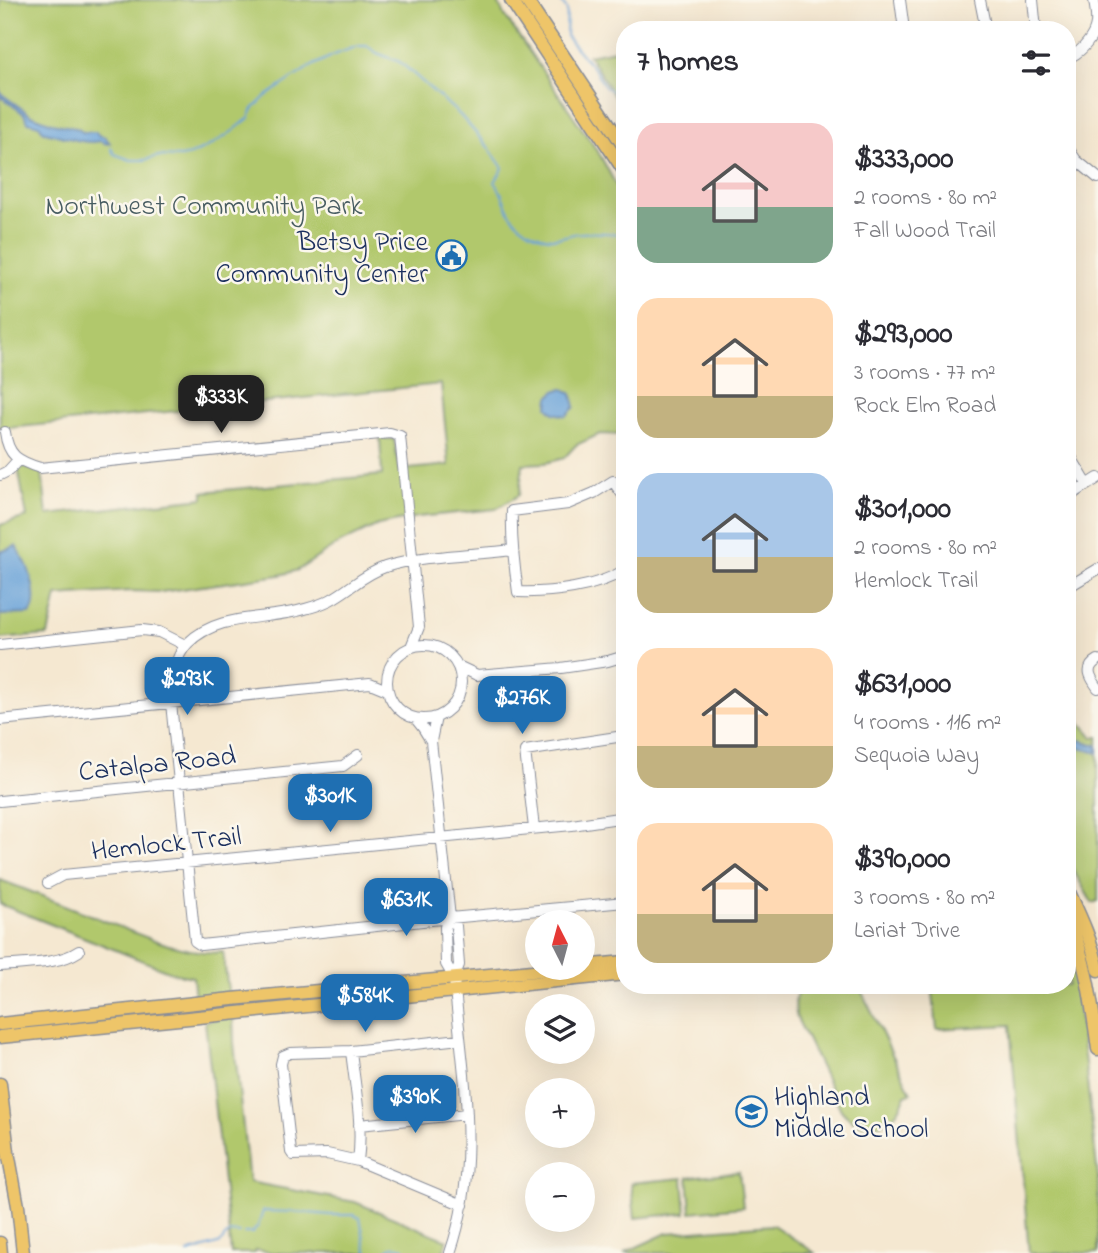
<!DOCTYPE html>
<html lang="en">
<head>
<meta charset="utf-8">
<style>
  body { margin:0; font-family:"Indie Flower",sans-serif; background:#f2f2f3; color:#2b2b33; height:100vh; display:flex; flex-direction:column; font-size:26px; white-space:nowrap }
  * { box-sizing:border-box; margin:0 }
  p { font-size:23px; color:#7c7c81 }
  .icon { flex:none; width:38px; height:38px; fill:none; stroke:currentColor; stroke-width:2; stroke-linecap:round; stroke-linejoin:round }
  .map { position:relative; flex:1; overflow:hidden }
  .side { position:absolute; left:616px; top:21px; width:460px; height:973px; display:flex; flex-direction:column; background:#fff; border-radius:28px; box-shadow:0 7px 28px #0002 }
  .side>* { flex:none }
  .needle { width:46px; rotate:354deg }
  .tools { position:absolute; left:525px; top:910px; display:grid; gap:14px }
  .tools a { display:grid; place-items:center; width:70px; height:70px; border-radius:50%; background:#fff; box-shadow:0 7px 28px #0002; font-size:35px }
  .price { position:absolute; translate:-50% -60px; padding:0 16px; border-radius:14px; background:#1f6fb2; color:#fff; font-size:23px; line-height:46px; filter:drop-shadow(0 2px 4px #0008) }
  .price::after { content:''; position:absolute; left:50%; top:42px; width:21px; height:16px; margin-left:-10px; background:inherit; clip-path:polygon(0 0,100% 0,50% 100%) }
  .price.current { background:#222; color:#fff }
  ul { padding:0; list-style:none }
  li { display:flex; align-items:center; gap:21px; height:175px; padding:0 21px }
  li span { display:grid; place-items:center; flex:none; width:196px; height:140px; border-radius:21px; color:#555 }
  li>.icon { margin-inline-start:auto }
  span .icon { width:84px; height:84px; fill:#fffc; stroke-width:1 }
  li b { font-size:30px }
  h2 { display:flex; justify-content:space-between; align-items:center; height:84px; padding:0 21px; font-size:30px }
  .map>svg:first-child { display:block }
  .green { fill:#b1c86c; stroke:#667c65; stroke-width:2 }
  .water { fill:#69a2d8; stroke:#42689b; stroke-width:2 }
  .lines { fill:none; stroke-linecap:round; stroke-linejoin:round }
  .stream { stroke:#69a2d8; stroke-width:2 }
  .minor-casing { stroke:#888c98; stroke-width:12 }
  .major-casing { stroke:#888c98; stroke-width:15 }
  .minor { stroke:#fff; stroke-width:10 }
  .major { stroke:#eec569; stroke-width:12 }
  .labels { text-anchor:middle; stroke-width:5; stroke-linejoin:round; paint-order:stroke }
  .park-label { font-size:28px; fill:#485d62; stroke:#fbf7ec }
  .poi-label { font-size:28px; fill:#1b2f5e; stroke:#fbf7ec; text-anchor:end }
  .street-label { font-size:28px; fill:#1b2f5e; stroke:#fbf7ec }
</style>
</head>
<body>
<div class="map">
<svg width="1098" height="1253" viewBox="0 0 1098 1253">
  <rect width="100%" height="100%" fill="#fbf7ec"/>
  <filter id="ink" filterUnits="userSpaceOnUse"><feTurbulence type="fractalNoise" baseFrequency=".0143" numOctaves="2"/><feDisplacementMap in="SourceGraphic" scale="14" xChannelSelector="R" yChannelSelector="G"/><feConvolveMatrix kernelMatrix="1 2 1 2 8 2 1 2 1" color-interpolation-filters="sRGB"/></filter>
  <filter id="wash" filterUnits="userSpaceOnUse"><feTurbulence type="fractalNoise" baseFrequency=".00686" numOctaves="4" result="noise"/><feDisplacementMap in="SourceGraphic" scale="28" xChannelSelector="R" yChannelSelector="G"/><feGaussianBlur stdDeviation="1.57" result="paint"/><feColorMatrix in="noise" values="0 0 0 0 0 0 0 0 0 0 0 0 0 0 0 0 0 1.4 0 .05"/><feComposite in="paint" operator="in"/></filter>
  <g filter="url(#wash)">
    <rect width="100%" height="100%" fill="#f5e8d1"/>
    <!-- green -->
    <path class="green" d="M0 0H497L503 13 600 155 625 202V435L600 434 576 445 564 458 545 463 523 464 519 495 496 509 418 517 378 525 336 545 298 570 280 575 161 592 130 591 57 596 48 635 0 639V525L27 517 18 468 21 466 42 472 47 515 204 498 203 492 382 475 380 438 394 439 399 470 449 465 441 384 0 429Z
      M625 48V115L589 55Z
      M1068 708 1093 737H1098V901L1092 903 1068 861Z
      M0 880C30 891 60 903 90 915 129 930 181 956 223 952L229 997 195 1000 193 977 176 974 0 904Z
      M1068 934H1070L1098 1177V1253H1029L1010 1025 937 1029 932 985H1068Z
      M801 985 859 986 911 1093 905 1095C897 1128 862 1136 841 1110L796 1016 795 999Z
      M233 1017 234 1043 249 1182 355 1202 447 1240 443 1253H276L256 1250 255 1253H231L205 1021Z
      M739 1172 743 1207 691 1212 688 1177Z
      M683 1178 686 1213 635 1218 631 1183Z
      M773 1225 815 1253H624L667 1233Z"/>
    <!-- water -->
    <path class="water" d="M0 91 3 95 31 115 52 123 80 129 82 132H96L98 135 105 137 110 143 107 144 100 141C83 145 61 135 44 132L39 125 28 122 24 114 0 96Z
      M564 389 572 394 575 407 566 416 554 413 548 407 549 397 557 390Z
      M16 546C19 552 24 559 27 565 32 578 39 603 30 614L0 615V552Z
      M1068 738 1084 741 1098 746V753L1068 745Z"/>
    <g class="lines">
      <!-- stream -->
      <path class="stream" d="M560 0 567 10 566 36 595 70 605 87 621 96H625
        M111 148 114 154 131 160H145L159 156 180 157 191 155 213 144 233 131 249 118 253 109 265 97 308 68 334 55 358 46H367L377 53 400 62 434 92 460 115 489 148 503 168 495 182C503 192 504 205 512 216 520 227 540 239 554 238 563 238 572 233 581 233 595 231 611 234 625 234
        M244 1233H252L258 1226 263 1211 297 1212 331 1215H354L360 1218 366 1249 368 1253
        M188 1253 221 1243C226 1234 230 1231 240 1233
        M384 1253C391 1246 394 1245 404 1248V1253"/>
    </g>
  </g>
  <g filter="url(#ink)">
    <g class="lines">
      <defs>
        <path id="minor" d="M900 0 904 30
          M980 0 986 30
          M1033 0 1036 30
          M1072 56C1082 51 1095 36 1096 24 1097 16 1095 8 1094 0
          M1068 148 1076 160 1098 178
          M1068 168 1076 160
          M5 432C8 456 18 461 40 468L390 433 400 436 419 627 411 647
          M1068 452 1087 484
          M0 475 8 471 19 459
          M1068 497 1098 478
          M625 498 613 481 594 493 568 504 512 511C511 538 514 565 518 592 551 593 596 588 625 570
          M513 550C472 555 423 555 385 567 364 574 349 590 330 600 322 604 313 607 305 609 266 621 219 612 188 643 173 658 171 683 171 703L195 941 201 945 450 918 625 902
          M1068 587 1098 569
          M387 682a37 37 0 1 1 74 0a37 37 0 1 1-74 0Z
          M0 645 142 630 159 632 185 645
          M1098 660C1084 668 1090 677 1098 688
          M458 666 477 675 561 668 608 661 625 656
          M436 717 431 741 450 918 456 926 459 965 454 978
          M415 718 423 728 431 741
          M0 720 370 683 387 690
          M0 801 343 766 358 755
          M534 828 525 751 617 737 625 734
          M48 883 63 875 572 825 625 817
          M450 918 445 927 446 964 454 978C462 1073 482 1160 450 1253
          M0 966C26 963 58 965 79 951
          M460 1039 351 1051 290 1053 283 1056 281 1064 291 1152 293 1155 327 1154 358 1161 463 1205
          M351 1051C355 1087 363 1125 358 1161
          M359 1125 467 1114"/>
        <path id="major" d="M511 0 625 172
          M526 0 625 148
          M1068 890C1080 916 1092 941 1098 970
          M1068 917C1086 959 1092 1004 1098 1049
          M583 966 625 962
          M0 1024 232 999 564 968
          M0 1037 625 974
          M0 1084 8 1152 18 1206 23 1253
          M0 1243 1 1253"/>
      </defs>
      <!-- minor casing -->
      <use href="#minor" class="minor-casing"/>
      <!-- major casing -->
      <use href="#major" class="major-casing"/>
      <!-- minor -->
      <use href="#minor" class="minor"/>
      <!-- major -->
      <use href="#major" class="major"/>
    </g>
  </g>
  <!-- icons -->
  <defs>
    <symbol id="civic-ring" viewBox="-11 -11 22 22"><circle r="9.5" fill="#fbf7ec" stroke="#1f6fb2" stroke-width="1.5"/><path d="M-.6-6.5H3V-4.5H.6V-3L4-1V1h2V6H-6V1h2V-1L-.6-3ZM-1.2 2.5V6h2.4V2.5Z" fill="#1f6fb2"/></symbol>
    <symbol id="school-ring" viewBox="-11 -11 22 22"><circle r="9.5" fill="#fbf7ec" stroke="#1f6fb2" stroke-width="1.5"/><path d="M0-5L7-2L0 1L-7-2ZM-4 1L0 2.5L4 1V4Q0 6-4 4Z" fill="#1f6fb2"/></symbol>
  </defs>
  <g fill-rule="evenodd">
    <use href="#civic-ring" x="434" y="238" width="35" height="35"/>
    <use href="#school-ring" x="734" y="1094" width="35" height="35"/>
  </g>
  <g class="labels">
    <!-- park labels -->
    <g class="park-label">
      <text x="204" y="214">Northwest Community Park</text>
    </g>
    <!-- poi labels -->
    <g class="poi-label">
      <text x="428" y="250">Betsy Price<tspan x="428" dy="32">Community Center</tspan></text>
      <text x="774" y="1105" text-anchor="start">Highland<tspan x="774" dy="32">Middle School</tspan></text>
    </g>
    <!-- street labels -->
    <g class="street-label">
      <text transform="translate(157 762) rotate(-6)" y="10">Catalpa Road</text>
      <text transform="translate(166 842) rotate(-6)" y="10">Hemlock Trail</text>
    </g>
  </g>
</svg>
<div class="tools">
<a><svg class="needle" viewBox="-14 -14 28 28"><path d="M0-13l5 13h-10z" fill="#e53935"/><path d="M0 13l5-13h-10z" fill="#7c7c81"/></svg></a>
<a><svg class="icon" aria-label="layers" viewBox="0 0 24 24"><path d="M12 4l9 5-9 5-9-5zM3 14l9 5 9-5"/></svg></a>
<a>+</a>
<a>−</a>
</div>
<b class="price current" style="left:221px;top:435px">$333K</b>
<b class="price" style="left:187px;top:717px">$293K</b>
<b class="price" style="left:522px;top:736px">$276K</b>
<b class="price" style="left:330px;top:834px">$301K</b>
<b class="price" style="left:406px;top:938px">$631K</b>
<b class="price" style="left:365px;top:1034px">$584K</b>
<b class="price" style="left:415px;top:1135px">$390K</b>
<section class="side">
<h2>7 homes<svg class="icon" aria-label="filters" viewBox="0 0 24 24"><path d="M4 7h16M4 17h16"/><circle cx="9" cy="7" r="2"/><circle cx="15" cy="17" r="2"/></svg></h2>
<ul>
<li><span style="background:linear-gradient(#f6c9c9 60%,#7fa58c 0)"><svg class="icon" aria-label="home" viewBox="0 0 24 24"><path d="M3 11l9-7 9 7M6 9v11h12V9"/></svg></span><div><b>$333,000</b><p>2 rooms · 80 m²</p><p>Fall Wood Trail</p></div></li>
<li><span style="background:linear-gradient(#ffd9b3 70%,#c2b280 0)"><svg class="icon" aria-label="home" viewBox="0 0 24 24"><path d="M3 11l9-7 9 7M6 9v11h12V9"/></svg></span><div><b>$293,000</b><p>3 rooms · 77 m²</p><p>Rock Elm Road</p></div></li>
<li><span style="background:linear-gradient(#a9c7e8 60%,#c2b280 0)"><svg class="icon" aria-label="home" viewBox="0 0 24 24"><path d="M3 11l9-7 9 7M6 9v11h12V9"/></svg></span><div><b>$301,000</b><p>2 rooms · 80 m²</p><p>Hemlock Trail</p></div></li>
<li><span style="background:linear-gradient(#ffd9b3 70%,#c2b280 0)"><svg class="icon" aria-label="home" viewBox="0 0 24 24"><path d="M3 11l9-7 9 7M6 9v11h12V9"/></svg></span><div><b>$631,000</b><p>4 rooms · 116 m²</p><p>Sequoia Way</p></div></li>
<li><span style="background:linear-gradient(#ffd9b3 65%,#c2b280 0)"><svg class="icon" aria-label="home" viewBox="0 0 24 24"><path d="M3 11l9-7 9 7M6 9v11h12V9"/></svg></span><div><b>$390,000</b><p>3 rooms · 80 m²</p><p>Lariat Drive</p></div></li>
</ul>
</section>
</div>
</body>
</html>
